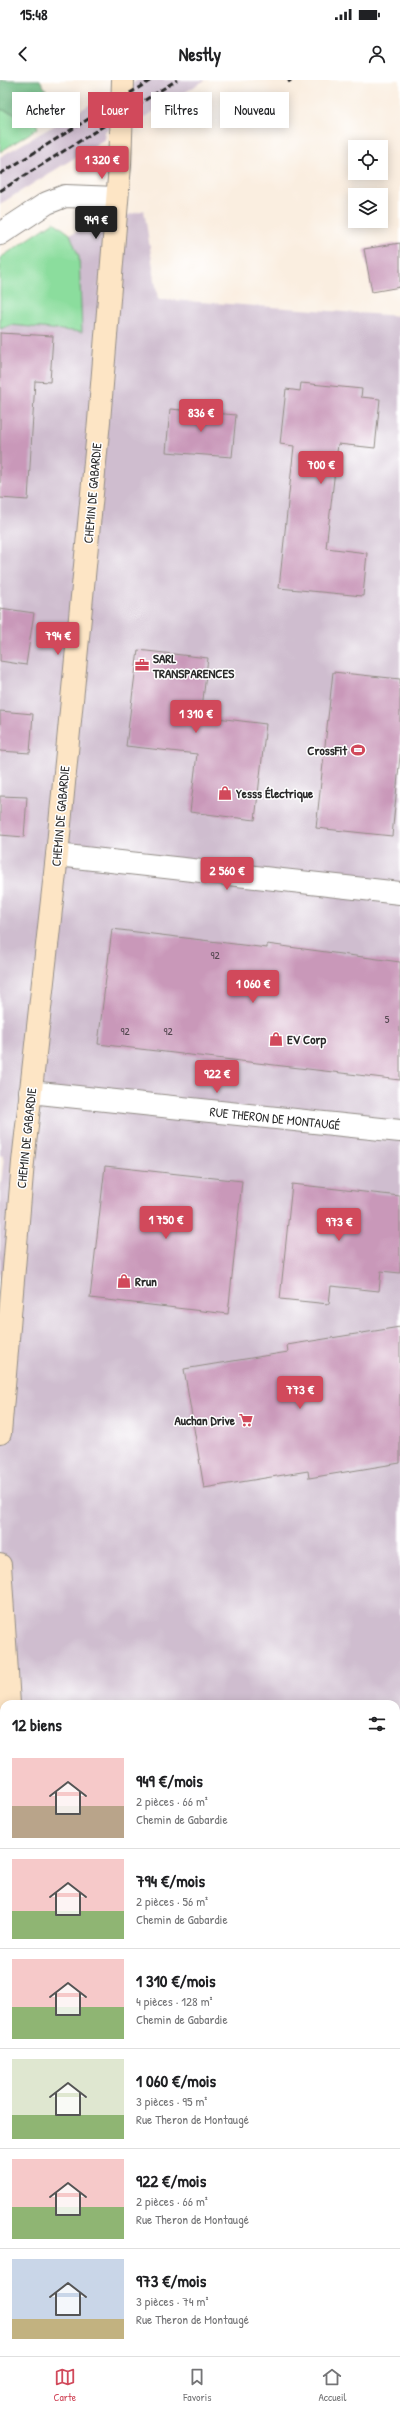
<!DOCTYPE html>
<html lang="fr">
<head>
<meta charset="utf-8">
<style>
  body { margin:0; font-family:"Patrick Hand",sans-serif; background:#f2f2f2; color:#202124; height:100vh; display:flex; flex-direction:column; font-size:15px; white-space:nowrap }
  * { box-sizing:border-box; margin:0 }
  p { font-size:13px; color:#757577 }
  .icon { flex:none; width:22px; height:22px; fill:none; stroke:currentColor; stroke-width:2; stroke-linecap:round; stroke-linejoin:round }
  .map { position:relative; flex:1; overflow:hidden }
  .panel { position:absolute; left:0px; top:1620px; width:400px; height:656px; display:flex; flex-direction:column; background:#fff; border-radius:12px 12px 0 0; box-shadow:0 2px 10px #0003 }
  .panel>* { flex:none }
  .banner { position:absolute; left:12px; top:12px; width:376px; height:36px; display:flex; gap:8px }
  .fabs { position:absolute; left:348px; top:60px; display:grid; gap:8px }
  .fabs a { display:grid; place-items:center; width:40px; height:40px; border-radius:0px; background:#fff; box-shadow:0 2px 10px #0003; font-size:20px }
  .price { position:absolute; translate:-50% -34px; padding:0 9px; border-radius:4px; background:#d1495b; color:#fff; font-size:13px; line-height:26px; filter:drop-shadow(0 1px 2px #0008) }
  .price::after { content:''; position:absolute; left:50%; top:24px; width:12px; height:9px; margin-left:-6px; background:inherit; clip-path:polygon(0 0,100% 0,50% 100%) }
  .price.selected { background:#222; color:#fff }
  ul { padding:0; list-style:none }
  li { display:flex; align-items:center; gap:12px; height:100px; padding:0 12px }
  li+li { border-top:1px solid #e0e0e0 }
  li span { display:grid; place-items:center; flex:none; width:112px; height:80px; border-radius:0px; color:#555 }
  li>.icon { margin-inline-start:auto }
  span .icon { width:48px; height:48px; fill:#fffc; stroke-width:1 }
  li b { font-size:17px }
  h2 { display:flex; justify-content:space-between; align-items:center; height:48px; padding:0 12px; font-size:17px }
  .chip { padding:0 14px; border-radius:0px; background:#fff; box-shadow:0 2px 10px #0003; font-size:14px; line-height:36px }
  .chip.selected { background:#d1495b; color:#fff }
  .status { display:flex; justify-content:space-between; align-items:center; height:28px; padding:0 20px; background:#fff; direction:ltr }
  .status svg { height:11px; fill:currentColor }
  header { display:flex; justify-content:space-between; align-items:center; height:52px; padding:0 12px; background:#fff; font-size:18px; font-weight:700 }
  .tab-bar { display:flex; justify-content:space-around; align-items:center; height:56px; border-top:1px solid #e0e0e0; background:#fff; font-size:11px; color:#757577 }
  .tab-bar a { display:grid; justify-items:center; gap:2px }
  .tab-bar .selected { color:#d1495b }
  .map>svg:first-child { display:block }
  .built { fill:#f2cfe0 }
  .industrial { fill:#cfbdcf }
  .green { fill:#8bdd9d; stroke:#5b8464 }
  .forest { fill:#70bc84; stroke:#4e7458 }
  .building { fill:#c998b9 }
  .lines { fill:none; stroke-linecap:round; stroke-linejoin:round }
  .street-casing { stroke:#928c86; stroke-width:24 }
  .secondary-casing { stroke:#928c86; stroke-width:24 }
  .street { stroke:#fff; stroke-width:22 }
  .secondary { stroke:#fde5c5; stroke-width:22 }
  .rail { stroke:#2b2b2b; stroke-width:3; stroke-dasharray:6 3; stroke-linecap:butt }
  .labels { text-anchor:middle; stroke-width:3; stroke-linejoin:round; paint-order:stroke }
  .number-label { font-size:11px; fill:#52464e }
  .street-label { font-size:13px; fill:#2b2b2b; stroke:#fff }
  .poi-label { font-size:13px; font-weight:bold; fill:#2b2b2b; stroke:#fff; text-anchor:start }
</style>
</head>
<body>
<div class="status"><b>15:48</b><svg viewBox="0 0 49 12"><path d="M0 12V9h3v3zM5 12V6h3v6zM10 12V3h3v9zM15 12V0h3v12zM26 1h20v11H26zM47 4h2v5h-2z"/></svg></div>
<header><svg class="icon" aria-label="back" viewBox="0 0 24 24"><path d="M15 5l-7 7 7 7"/></svg>Nestly<svg class="icon" aria-label="person" viewBox="0 0 24 24"><circle cx="12" cy="8" r="4"/><path d="M4 21q1-7 8-7t8 7"/></svg></header>
<div class="map">
<svg width="400" height="2276" viewBox="0 0 400 2276">
  <rect width="100%" height="100%" fill="#fff"/>
  <filter id="ink" filterUnits="userSpaceOnUse"><feTurbulence type="fractalNoise" baseFrequency=".025" numOctaves="2"/><feDisplacementMap in="SourceGraphic" scale="8" xChannelSelector="R" yChannelSelector="G"/><feConvolveMatrix kernelMatrix="1 2 1 2 8 2 1 2 1" color-interpolation-filters="sRGB"/></filter>
  <filter id="wash" filterUnits="userSpaceOnUse"><feTurbulence type="fractalNoise" baseFrequency=".012" numOctaves="4" result="noise"/><feDisplacementMap in="SourceGraphic" scale="16" xChannelSelector="R" yChannelSelector="G"/><feGaussianBlur stdDeviation="0.9" result="paint"/><feColorMatrix in="noise" values="0 0 0 0 0 0 0 0 0 0 0 0 0 0 0 0 0 1.4 0 .05"/><feComposite in="paint" operator="in"/></filter>
  <g filter="url(#wash)">
    <rect width="100%" height="100%" fill="#faeee0"/>
    <!-- built -->
    <path class="built" d="M4 1830V1962L0 1922V1831Z
      M400 1918V2276H0V2172H4V2272H396V1919Z"/>
    <!-- industrial -->
    <path class="industrial" d="M138 0H205L142 39V29L105 51V59L0 124V77L103 17V23Z
      M144 130 158 219 400 236V1918L396 1919V1624H4V1830L0 1831V1112L4 1076 0 1075V225L70 154Z
      M0 1922 4 1962V2172H0Z"/>
    <!-- green -->
    <path class="green" d="M0 29 35 40 38 48 0 72Z
      M54 142 70 154 79 177 82 252 11 245 0 249V178Z"/>
    <!-- forest -->
    <path class="forest" d="M0 0H40L57 28 35 40 0 29Z"/>
    <g id="blocks">
      <!-- building -->
      <path class="building" d="M400 163V207L372 212 364 169Z
        M0 253 53 256 50 302 35 301 28 420 0 418Z
        M301 303 362 309 361 317 380 319 375 368 338 364 326 468 367 473 363 516 279 508 294 366 280 364 286 309 300 311Z
        M170 329 236 335 232 377 166 372Z
        M0 528 34 533 26 585 0 581Z
        M138 570 208 578 201 636 266 644 255 740 190 732 197 674 126 666Z
        M333 592 400 599V676L392 756 316 748Z
        M0 631 33 634 30 673 0 671Z
        M0 716 27 717 24 757 0 755Z
        M112 849 267 868V864L400 882V1000L98 964Z
        M105 1086 242 1101 228 1234 90 1218Z
        M292 1104 400 1116V1193L381 1191 379 1211 331 1206 329 1224 280 1219Z
        M400 1247V1383L309 1398 308 1391 204 1408 184 1289 288 1272 287 1265Z"/>
    </g>
  </g>
  <g filter="url(#ink)">
    <use href="#blocks" fill-opacity="0" stroke="#928c86" stroke-width="1"/>
    <g class="lines">
      <defs>
        <path id="street" d="M0 154 47 123 65 116 117 118
          M57 775 400 813
          M30 1012 400 1051
          M396 1928H400"/>
        <path id="secondary" d="M0 1353 23 1082 57 775 99 341 120 85 123 0
          M0 1485 9 1624
          M63 2272V2276
          M86 2272V2276"/>
      </defs>
      <!-- street casing -->
      <use href="#street" class="street-casing"/>
      <!-- secondary casing -->
      <use href="#secondary" class="secondary-casing"/>
      <!-- street -->
      <use href="#street" class="street"/>
      <!-- secondary -->
      <use href="#secondary" class="secondary"/>
      <!-- rail -->
      <path class="rail" d="M288 2 291 0
        M0 94 151 0
        M0 111 177 0"/>
    </g>
  </g>
  <!-- icons -->
  <defs>
    <symbol id="office-bare" viewBox="-9 -9 18 18"><path d="M-6-3h4V-5.5h4V-3h4V5H-6ZM-1-4.5V-3h2v-1.5ZM-6 0V1H6V0Z" fill="#d1495b" stroke="#fff" stroke-width="2.5" paint-order="stroke"/></symbol>
    <symbol id="stadium-bare" viewBox="-9 -9 18 18"><path d="M0-5a6.5 5 0 1 0 0 10a6.5 5 0 1 0 0-10ZM-3.5-1.8h7v3.6h-7Z" fill="#d1495b" stroke="#fff" stroke-width="2.5" paint-order="stroke"/></symbol>
    <symbol id="shop-bare" viewBox="-9 -9 18 18"><path d="M-5-2.5h2.3a2.7 3.5 0 0 1 5.4 0H5L5.5 6h-11ZM-1.5-2.5h3a1.5 2.3 0 0 0-3 0Z" fill="#d1495b" stroke="#fff" stroke-width="2.5" paint-order="stroke"/></symbol>
    <symbol id="supermarket-bare" viewBox="-9 -9 18 18"><path d="M-6-5.5h2.5l.6 2H6L4.5 2H-2.5L-4.4-4H-6ZM-1.5 3.2a1.3 1.3 0 1 0 .1 0ZM3 3.2a1.3 1.3 0 1 0 .1 0Z" fill="#d1495b" stroke="#fff" stroke-width="2.5" paint-order="stroke"/></symbol>
  </defs>
  <g fill-rule="evenodd">
    <use href="#office-bare" x="132" y="575" width="20" height="20"/>
    <use href="#stadium-bare" x="348" y="660" width="20" height="20"/>
    <use href="#shop-bare" x="215" y="703" width="20" height="20"/>
    <use href="#shop-bare" x="266" y="949" width="20" height="20"/>
    <use href="#shop-bare" x="114" y="1191" width="20" height="20"/>
    <use href="#supermarket-bare" x="236" y="1330" width="20" height="20"/>
  </g>
  <g class="labels">
    <!-- number labels -->
    <g class="number-label">
      <text x="215" y="879">92</text>
      <text x="387" y="943">5</text>
      <text x="125" y="955">92</text>
      <text x="168" y="955">92</text>
    </g>
    <!-- street labels -->
    <g class="street-label">
      <text transform="translate(92 413) rotate(-85)" y="5">CHEMIN DE GABARDIE</text>
      <text transform="translate(60 736) rotate(-85)" y="5">CHEMIN DE GABARDIE</text>
      <text transform="translate(275 1038) rotate(6)" y="5">RUE THERON DE MONTAUGÉ</text>
      <text transform="translate(26 1058) rotate(-84)" y="5">CHEMIN DE GABARDIE</text>
    </g>
    <!-- poi labels -->
    <g class="poi-label">
      <text x="153" y="583">SARL<tspan x="153" dy="15">TRANSPARENCES</tspan></text>
      <text x="347" y="675" text-anchor="end">CrossFit</text>
      <text x="236" y="718">Yesss Électrique</text>
      <text x="287" y="964">EV Corp</text>
      <text x="135" y="1206">Rrun</text>
      <text x="235" y="1345" text-anchor="end">Auchan Drive</text>
    </g>
  </g>
</svg>
<div class="fabs">
<a><svg class="icon" aria-label="locate" viewBox="0 0 24 24"><circle cx="12" cy="12" r="6"/><path d="M12 2v4M12 18v4M2 12h4M18 12h4"/></svg></a>
<a><svg class="icon" aria-label="layers" viewBox="0 0 24 24"><path d="M12 4l9 5-9 5-9-5zM3 14l9 5 9-5"/></svg></a>
</div>
<b class="price" style="left:102px;top:100px">1 320 €</b>
<b class="price selected" style="left:96px;top:160px">949 €</b>
<b class="price" style="left:201px;top:353px">836 €</b>
<b class="price" style="left:321px;top:405px">700 €</b>
<b class="price" style="left:58px;top:576px">794 €</b>
<b class="price" style="left:196px;top:654px">1 310 €</b>
<b class="price" style="left:227px;top:811px">2 560 €</b>
<b class="price" style="left:253px;top:924px">1 060 €</b>
<b class="price" style="left:217px;top:1014px">922 €</b>
<b class="price" style="left:166px;top:1160px">1 750 €</b>
<b class="price" style="left:339px;top:1162px">973 €</b>
<b class="price" style="left:300px;top:1330px">773 €</b>
<div class="banner">
<a class="chip">Acheter</a>
<a class="chip selected">Louer</a>
<a class="chip">Filtres</a>
<a class="chip">Nouveau</a>
</div>
<section class="panel">
<h2>12 biens<svg class="icon" aria-label="filters" viewBox="0 0 24 24"><path d="M4 7h16M4 17h16"/><circle cx="9" cy="7" r="2"/><circle cx="15" cy="17" r="2"/></svg></h2>
<ul>
<li><span style="background:linear-gradient(#f6c9c9 60%,#b9a48a 0)"><svg class="icon" aria-label="home" viewBox="0 0 24 24"><path d="M3 11l9-7 9 7M6 9v11h12V9"/></svg></span><div><b>949 €/mois</b><p>2 pièces · 66 m²</p><p>Chemin de Gabardie</p></div></li>
<li><span style="background:linear-gradient(#f6c9c9 65%,#8fb573 0)"><svg class="icon" aria-label="home" viewBox="0 0 24 24"><path d="M3 11l9-7 9 7M6 9v11h12V9"/></svg></span><div><b>794 €/mois</b><p>2 pièces · 56 m²</p><p>Chemin de Gabardie</p></div></li>
<li><span style="background:linear-gradient(#f6c9c9 60%,#8fb573 0)"><svg class="icon" aria-label="home" viewBox="0 0 24 24"><path d="M3 11l9-7 9 7M6 9v11h12V9"/></svg></span><div><b>1 310 €/mois</b><p>4 pièces · 128 m²</p><p>Chemin de Gabardie</p></div></li>
<li><span style="background:linear-gradient(#dfe7d0 70%,#8fb573 0)"><svg class="icon" aria-label="home" viewBox="0 0 24 24"><path d="M3 11l9-7 9 7M6 9v11h12V9"/></svg></span><div><b>1 060 €/mois</b><p>3 pièces · 95 m²</p><p>Rue Theron de Montaugé</p></div></li>
<li><span style="background:linear-gradient(#f6c9c9 60%,#8fb573 0)"><svg class="icon" aria-label="home" viewBox="0 0 24 24"><path d="M3 11l9-7 9 7M6 9v11h12V9"/></svg></span><div><b>922 €/mois</b><p>2 pièces · 66 m²</p><p>Rue Theron de Montaugé</p></div></li>
<li><span style="background:linear-gradient(#c9d6e8 75%,#c2b280 0)"><svg class="icon" aria-label="home" viewBox="0 0 24 24"><path d="M3 11l9-7 9 7M6 9v11h12V9"/></svg></span><div><b>973 €/mois</b><p>3 pièces · 74 m²</p><p>Rue Theron de Montaugé</p></div></li>
</ul>
</section>
</div>
<nav class="tab-bar">
<a class="selected"><svg class="icon" aria-label="map" viewBox="0 0 24 24"><path d="M3 6l6-2 6 2 6-2v14l-6 2-6-2-6 2zM9 4v14M15 6v14"/></svg>Carte</a>
<a><svg class="icon" aria-label="saved" viewBox="0 0 24 24"><path d="M7 4h10v16l-5-4-5 4z"/></svg>Favoris</a>
<a><svg class="icon" aria-label="home" viewBox="0 0 24 24"><path d="M3 11l9-7 9 7M6 9v11h12V9"/></svg>Accueil</a>
</nav>
</body>
</html>
